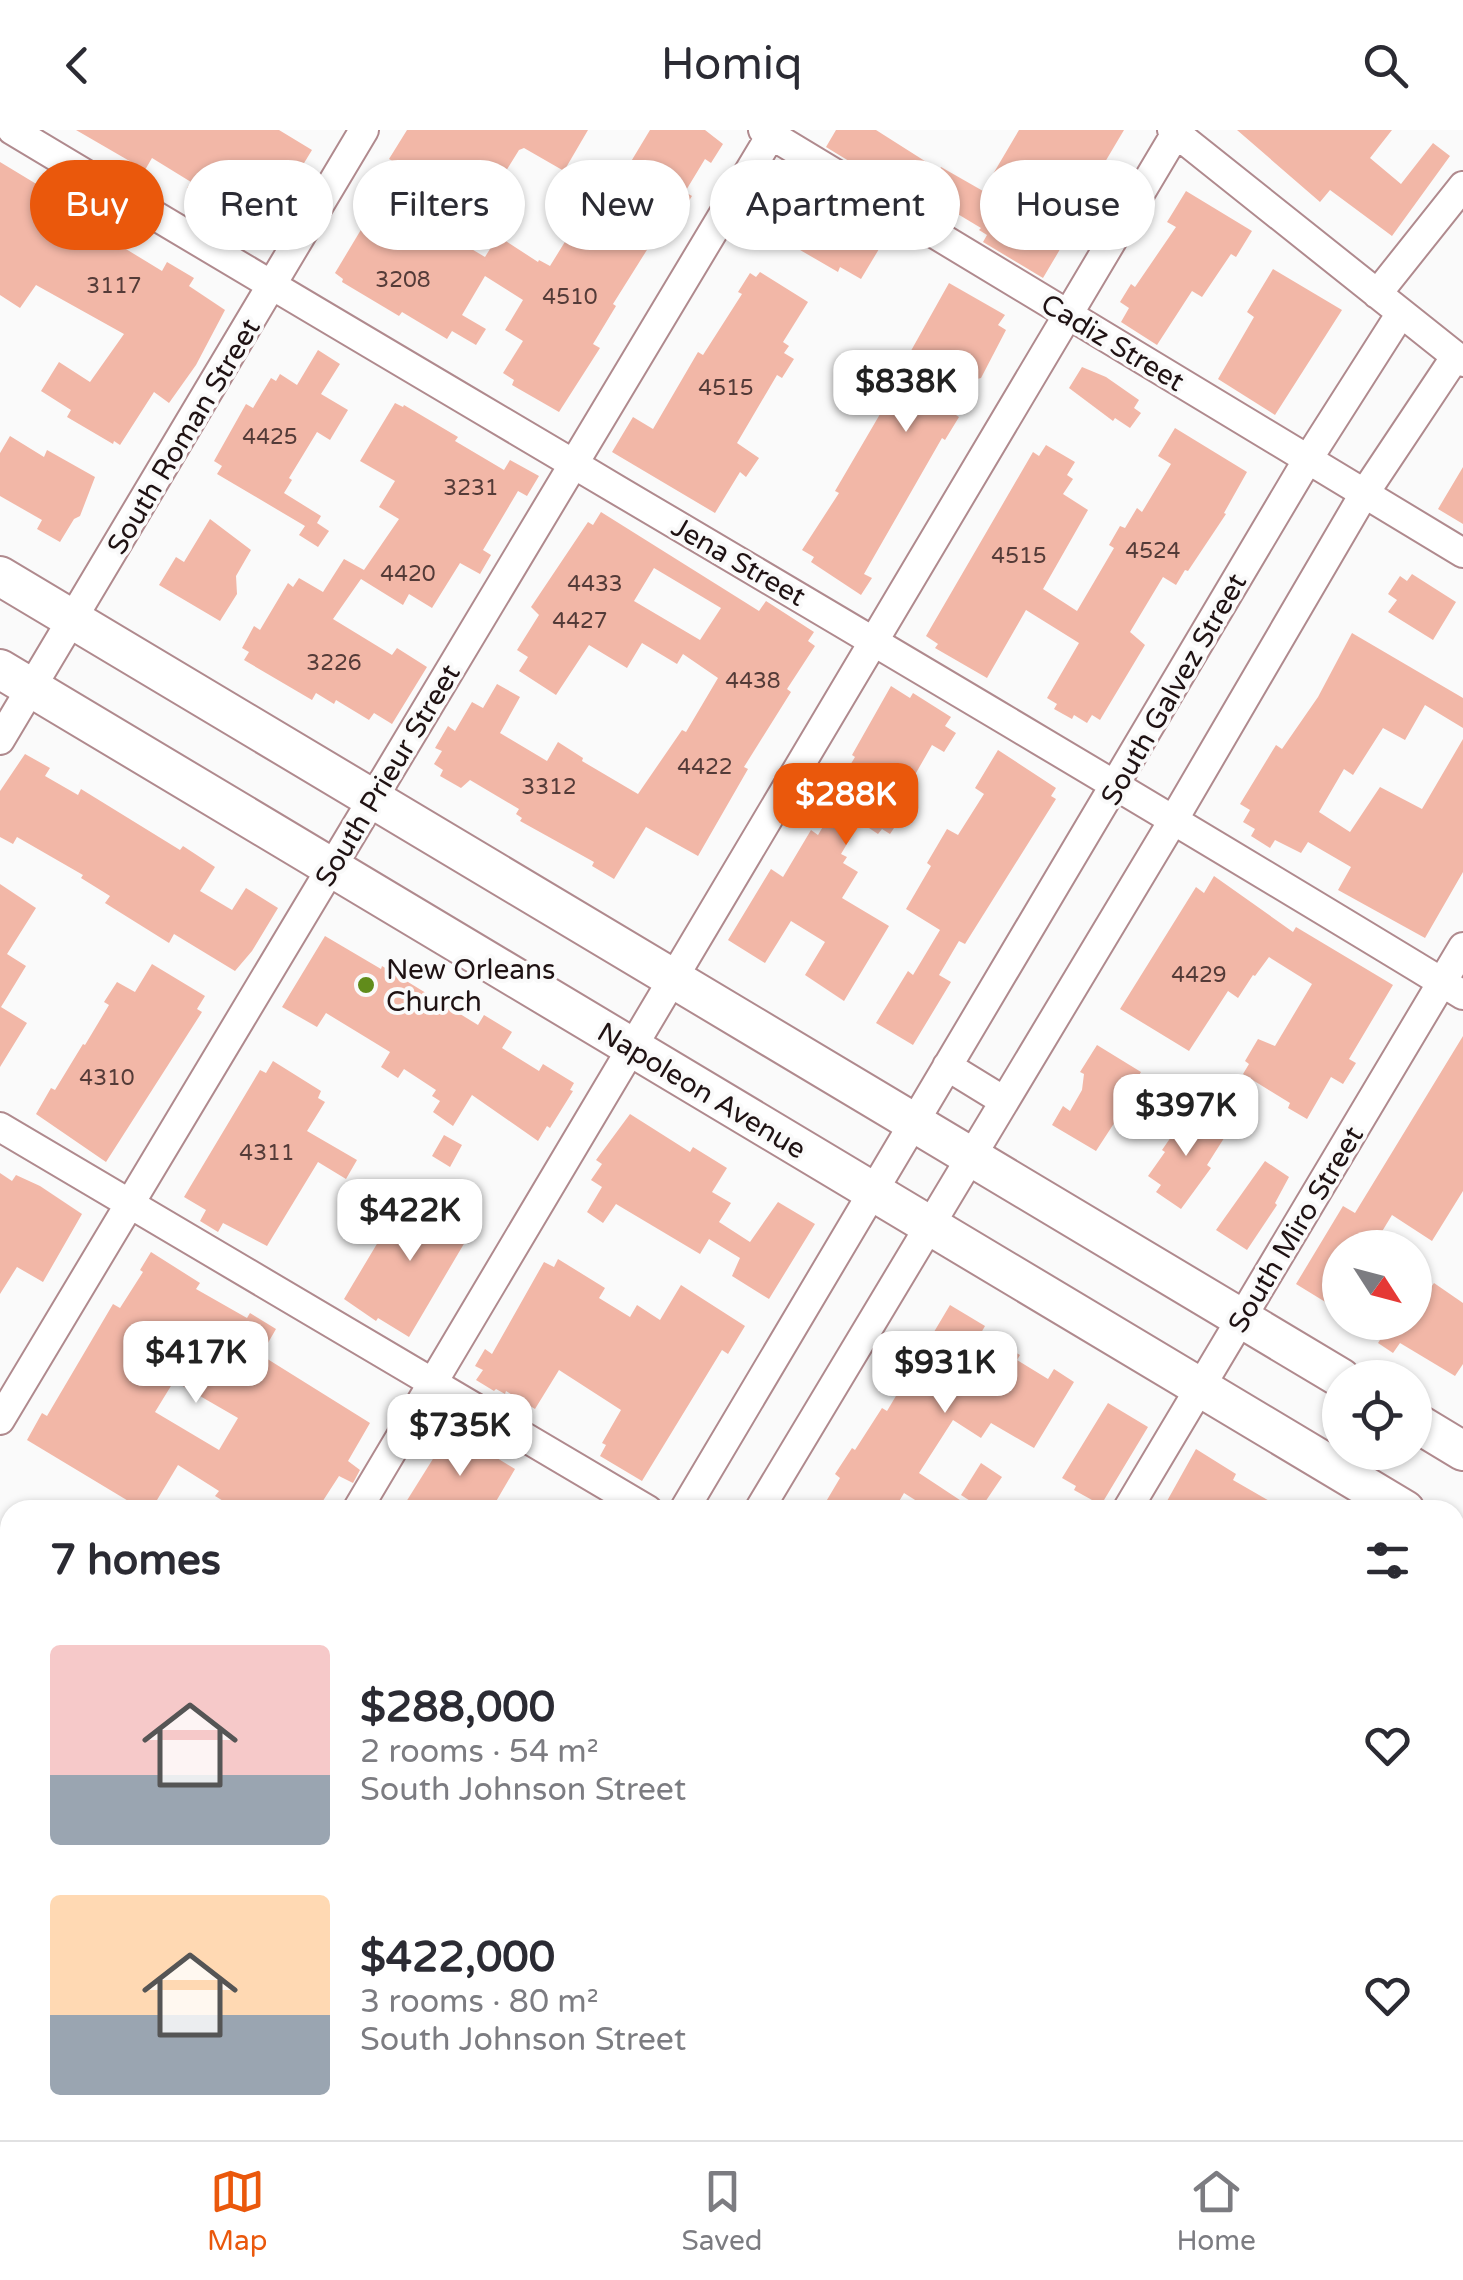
<!DOCTYPE html>
<html lang="en">
<head>
<meta charset="utf-8">
<style>
  body { margin:0; font-family:"Varela Round",sans-serif; background:#f7f7f7; color:#2b2b33; height:100vh; display:flex; flex-direction:column; font-size:38px; white-space:nowrap }
  * { box-sizing:border-box; margin:0 }
  p { font-size:32px; color:#7c7c81 }
  .icon { flex:none; width:55px; height:55px; fill:none; stroke:currentColor; stroke-width:2; stroke-linecap:round; stroke-linejoin:round }
  .map { position:relative; flex:1; overflow:hidden }
  .panel { position:absolute; left:0px; top:1370px; width:1465px; height:640px; display:flex; flex-direction:column; background:#fff; border-radius:30px 30px 0 0; box-shadow:0 2px 8px #0004 }
  .panel>* { flex:none }
  .hud { position:absolute; left:30px; top:30px; width:1405px; height:90px; display:flex; gap:20px }
  .needle { width:65px; rotate:126deg }
  .fabs { position:absolute; left:1322px; top:1100px; display:grid; gap:20px }
  .fabs a { display:grid; place-items:center; width:110px; height:110px; border-radius:50%; background:#fff; box-shadow:0 2px 8px #0004; font-size:50px }
  .price { position:absolute; translate:-50% -85px; padding:0 22px; border-radius:20px; background:#fff; color:#222; font-size:32px; line-height:65px; filter:drop-shadow(0 2px 5px #0008) }
  .price::after { content:''; position:absolute; left:50%; top:60px; width:30px; height:22px; margin-left:-15px; background:inherit; clip-path:polygon(0 0,100% 0,50% 100%) }
  .price.selected { background:#ea580c; color:#fff }
  ul { padding:0; list-style:none }
  li { display:flex; align-items:center; gap:30px; height:250px; padding:0 50px }
  li span { display:grid; place-items:center; flex:none; width:280px; height:200px; border-radius:10px; color:#555 }
  li>.icon { margin-inline-start:auto }
  span .icon { width:120px; height:120px; fill:#fffc; stroke-width:1 }
  li b { font-size:42px }
  h2 { display:flex; justify-content:space-between; align-items:center; height:120px; padding:0 50px; font-size:42px }
  .tag { padding:0 35px; border-radius:45px; background:#fff; box-shadow:0 2px 8px #0004; font-size:35px; line-height:90px }
  .tag.selected { background:#ea580c; color:#fff }
  header { display:flex; justify-content:space-between; align-items:center; height:130px; padding:0 50px; background:#fff; font-size:45px; font-weight:600 }
  .tab-bar { display:flex; justify-content:space-around; align-items:center; height:140px; border-top:2px solid #e1e1e2; background:#fff; font-size:28px; color:#7c7c81 }
  .tab-bar a { display:grid; justify-items:center; gap:5px }
  .tab-bar .selected { color:#ea580c }
  .map>svg:first-child { display:block }
  .building { fill:#f2b7a7; fill-rule:evenodd }
  .lines { fill:none; stroke-linecap:round; stroke-linejoin:round }
  .minor-casing { stroke:#b08a8e; stroke-width:32 }
  .secondary-casing { stroke:#b08a8e; stroke-width:42 }
  .minor { stroke:#fff; stroke-width:28 }
  .secondary { stroke:#fff; stroke-width:38 }
  .poi-dot { fill:#618c1b; stroke:#fafafa; stroke-width:4 }
  .labels { text-anchor:middle; stroke-width:8; stroke-linejoin:round; paint-order:stroke }
  .number-label { font-size:22px; fill:#543b38 }
  .street-label { font-size:28px; fill:#1f1213; stroke:#fafafa }
  .poi-label { font-size:28px; fill:#1f1213; stroke:#fafafa; text-anchor:start }
</style>
</head>
<body>
<header><svg class="icon" aria-label="back" viewBox="0 0 24 24"><path d="M15 5l-7 7 7 7"/></svg>Homiq<svg class="icon" aria-label="search" viewBox="0 0 24 24"><circle cx="10" cy="10" r="6"/><path d="M15 15l6 6"/></svg></header>
<div class="map">
<svg width="1463" height="2010" viewBox="0 0 1463 2010">
  <rect width="100%" height="100%" fill="#fafafa"/>
  <!-- building -->
  <path class="building" d="M76 0H279L312 20 290 56 282 51 255 95 209 66 207 70 187 58 191 52 152 28 145 40Z
    M407 0H588L564 41 524 18 519 20 506 41 494 34 453 108 485 127 498 106 538 132 539 130 550 136 584 81 552 62 565 42 604 67 608 61 612 63 650 0H705L723 14 711 33 705 29 685 62 692 66 680 85 672 80 613 174 616 176 593 214 600 218 559 282 512 255 514 250 503 243 523 211 505 200 523 170 485 146 462 185 486 199 476 215 452 201 447 209 402 182 399 186 342 152 343 149 335 143 368 88 362 85 394 32 389 29Z
    M836 0H876L939 40 941 37 983 61 1019 0H1124L1105 32 1110 35 1043 148 983 112 987 105 979 100 981 98 936 71 932 77 896 54 893 58 826 17Z
    M1237 0H1392L1370 28 1401 54 1433 13 1450 26 1392 106 1330 60 1320 72Z
    M0 32 38 55 41 49 105 91 98 102 162 141 167 132 194 148 189 156 225 180 196 235 169 273 154 262 120 315 114 311 113 314 67 287 71 280 41 261 59 232 90 252 124 204 36 155 20 178 0 165Z
    M793 61 862 101 858 107 879 119 861 149 840 137 838 142 769 102Z
    M1186 61 1252 101 1236 127 1231 124 1202 167 1192 161 1157 215 1121 192 1129 178 1120 172 1131 154 1135 157 1176 97 1167 92Z
    M1273 139 1342 180 1275 285 1218 249 1254 187 1247 182Z
    M760 142 808 172 783 212 789 216 784 223 794 229 782 248 777 245 737 313 759 328 746 347 740 342 715 383 612 322 633 287 653 299 698 222 703 225 742 164 738 162 750 143 756 147Z
    M949 153 1005 185 998 195 1006 200 981 248 973 250 953 283 959 287 945 310 942 308 864 444 872 448 861 465 811 432 814 427 802 420 839 363 835 361 907 238 903 235Z
    M318 220 340 234 321 264 348 280 330 310 317 302 289 348 292 350 284 363 321 386 317 393 329 401 318 417 299 405 305 396 217 344 222 336 214 331 246 274 253 278 271 248 276 251 280 244 297 255Z
    M1082 237 1106 247 1139 270 1134 278 1141 283 1130 298 1115 288 1113 291 1069 258Z
    M395 273 403 277 404 275 458 307 455 311 504 340 510 330 539 346 527 366 518 361 483 420 491 425 480 444 460 433 432 478 409 464 403 475 361 449 333 489 392 525 397 518 427 537 392 594 374 583 369 590 336 570 334 574 316 563 312 570 244 530 249 522 242 518 254 496 260 500 288 453 293 457 299 448 323 462 344 429 364 440 399 389 379 377 395 351 360 331Z
    M1175 298 1247 342 1224 383 1226 384 1188 441 1185 440 1176 455 1163 447 1130 502 1145 515 1100 590 1092 585 1087 593 1074 585 1072 589 1054 579 1057 574 1047 568 1079 513 1026 480 987 548 935 518 938 514 926 506 1033 322 1039 326 1046 315 1075 332 1067 345 1073 349 1063 364 1088 380 1043 459 1077 481 1114 418 1109 415 1120 396 1125 398 1137 378 1142 382 1171 334 1158 326Z
    M10 306 44 327 47 320 95 347 80 386 74 389 60 412 37 399 42 390 0 366V323Z
    M1463 337V394L1438 379Z
    M601 382 759 481 766 471 814 502 808 511 815 516 787 559 791 562 744 637 748 639 698 726 646 697 614 749 592 736 594 732 520 691 522 688 516 684 519 679 470 650 461 658 440 646 443 640 434 634 442 621 435 618 448 596 455 601 472 572 483 578 497 554 520 567 500 603 547 631 558 612 583 628 582 631 638 664 682 600 686 602 718 548 683 524 677 534 642 513 627 538 589 515 556 565 519 541 528 527 517 520 539 485 531 477 588 392 593 395ZM654 438 721 478 700 510 634 471Z
    M210 389 251 420 236 446 237 464 220 491 159 455 176 427 184 432Z
    M1412 444 1456 472 1433 510 1388 482 1397 470 1388 464 1400 446 1407 451Z
    M1352 503 1463 568V598L1425 575 1405 610 1383 598 1353 645 1344 639 1319 682 1350 702 1380 657 1422 679 1463 609V742L1425 808 1338 760 1351 737 1308 712 1301 723 1275 710 1270 718 1251 706 1255 699 1243 692 1250 680 1240 674 1276 615 1282 619 1318 567Z
    M891 556 910 568 913 563 951 587 945 596 956 603 944 622 932 615 908 657 912 659 903 674 908 677 890 704 882 699 878 704 860 692 841 724 847 727 843 733 858 742 842 768 889 796 844 871 805 845 825 812 791 791 765 833 728 810 771 739 783 747 811 700 818 705 839 669 832 665 855 627 852 625Z
    M998 620 1056 658 1051 666 1056 669 965 814 959 811 939 845 951 852 913 915 876 893 908 841 913 845 940 800 906 779 931 736 927 733 947 699 958 705 984 664 975 658Z
    M25 624 50 638 45 646 78 665 81 659 180 720 183 716 215 737 200 761 232 780 246 758 278 778 252 821 235 841 174 804 169 813 105 773 110 766 81 748 83 745 17 707 13 714 0 707V661Z
    M1214 746 1293 802 1296 797 1393 855 1349 929 1356 933 1343 954 1331 947 1307 989 1288 978 1290 973 1243 944 1249 934 1245 931 1258 909 1275 916 1312 854 1269 827 1255 846 1253 845 1238 868 1228 861 1189 921 1120 879 1196 757 1204 763Z
    M0 754 36 778 7 824 26 836 1 877 27 893 0 937Z
    M325 806 381 839 382 836 478 895 484 885 512 902 502 918 539 941 543 934 574 953 570 960 573 961 550 998 547 996 538 1011 472 965 453 996 433 982 440 971 432 966 436 960 404 939 398 948 381 937 390 922 326 883 317 897 282 877Z
    M152 834 205 866 197 879 202 882 106 1032 36 984 51 958 55 960 83 914 85 915 109 875 104 872 117 852 135 862Z
    M1463 906V1061L1432 1111 1392 1085 1372 1118H1340V1181L1296 1154 1343 1076 1355 1083Z
    M1097 915 1141 942 1123 972 1124 978 1096 1021 1052 995 1063 976 1070 981 1082 960 1084 944 1080 942Z
    M273 931 321 961 318 968 325 972 307 1001 357 1030 346 1049 318 1032 267 1116 223 1093 218 1102 200 1091 206 1080 184 1067 260 940 266 943Z
    M1189 981 1226 1005 1207 1035 1211 1038 1181 1079 1156 1062 1161 1055 1148 1046 1165 1022 1162 1020Z
    M630 984 690 1022 693 1017 727 1038 712 1062 731 1073 719 1092 750 1112 778 1072 815 1094 769 1169 732 1146 740 1128 709 1109 700 1124 616 1074 603 1093 587 1082 602 1057 591 1050 602 1034 596 1030Z
    M444 1005 462 1015 450 1037 432 1026Z
    M1265 1031 1289 1047 1275 1073 1277 1075 1247 1120 1216 1100Z
    M0 1043 12 1051 16 1045 40 1056 82 1084 43 1152 17 1137 0 1164Z
    M417 1060 475 1095 409 1207 378 1188 376 1191 344 1169 393 1087 398 1091Z
    M151 1122 200 1153 196 1159 247 1188 250 1183 276 1199 261 1225 370 1293 348 1331 360 1340 353 1353 339 1346 317 1380H238L215 1366 219 1361 178 1335 151 1380H126L130 1372 27 1310 42 1283 47 1286 113 1174 120 1178 143 1142 140 1140ZM174 1251 238 1288 219 1320 155 1282Z
    M558 1129 605 1158 599 1168 630 1187 637 1175 660 1190 681 1155 745 1196 728 1224 722 1220 642 1351 600 1326 606 1315 602 1313 621 1280 559 1240 535 1279 506 1261 505 1264 496 1259 494 1261 476 1250 483 1240 475 1236 485 1219 492 1224 544 1132 554 1137Z
    M1415 1151 1429 1160 1434 1153 1463 1173V1234L1455 1246 1400 1213 1393 1223 1378 1213 1385 1202 1371 1192H1415Z
    M950 1175 985 1196 981 1203 1020 1225 1017 1230 1048 1249 1054 1239 1074 1252 1034 1318 991 1293 981 1308 953 1290 919 1343 975 1380H931L904 1363 894 1380H821L840 1348 835 1344 852 1318 855 1320 882 1278 887 1281Z
    M1108 1273 1148 1297 1101 1375 1074 1360 1076 1356 1062 1348Z
    M451 1300 515 1339 491 1380H401Z
    M1196 1319 1236 1344 1233 1350 1285 1380H1162Z
    M981 1333 1002 1347 981 1378 961 1365Z"/>
  <g class="lines">
    <defs>
      <path id="minor" d="M12 0C495 290 982 572 1463 865
        M763 0 1463 423
        M1172 0 1463 232
        M1377 164 1463 56
        M0 610 364 0
        M947 936 1004 971
        M0 997 648 1380
        M0 1290 774 0
        M357 1380 1176 3
        M684 1380 1308 329 1401 183
        M759 1380 1174 689 1364 364 1456 226
        M1127 1380 1463 817
        M0 1433 10 1439
        M1455 1513 1463 1500
        M0 1707 10 1711
        M1455 1867 1463 1872
        M679 2000 702 2010
        M947 2000 964 2010
        M13 2010 18 2000
        M397 2010 402 2000
        M756 2010 760 2000
        M1156 2010 1162 2000"/>
      <path id="secondary" d="M0 446 1341 1248
        M0 539 1405 1380
        M1415 1292 1463 1321
        M1455 1410 1463 1414"/>
    </defs>
    <!-- minor casing -->
    <use href="#minor" class="minor-casing"/>
    <!-- secondary casing -->
    <use href="#secondary" class="secondary-casing"/>
    <!-- minor -->
    <use href="#minor" class="minor"/>
    <!-- secondary -->
    <use href="#secondary" class="secondary"/>
  </g>
  <!-- markers -->
  <circle class="poi-dot" cx="366" cy="855" r="10"/>
  <g class="labels">
    <!-- number labels -->
    <g class="number-label">
      <text x="403" y="157">3208</text>
      <text x="114" y="163">3117</text>
      <text x="570" y="174">4510</text>
      <text x="726" y="265">4515</text>
      <text x="270" y="314">4425</text>
      <text x="471" y="365">3231</text>
      <text x="1153" y="428">4524</text>
      <text x="1019" y="433">4515</text>
      <text x="408" y="451">4420</text>
      <text x="595" y="461">4433</text>
      <text x="580" y="498">4427</text>
      <text x="334" y="540">3226</text>
      <text x="753" y="558">4438</text>
      <text x="705" y="644">4422</text>
      <text x="549" y="664">3312</text>
      <text x="1199" y="852">4429</text>
      <text x="107" y="955">4310</text>
      <text x="267" y="1030">4311</text>
    </g>
    <!-- street labels -->
    <g class="street-label">
      <text transform="translate(1113 212) rotate(31)" y="10">Cadiz Street</text>
      <text transform="translate(183 306) rotate(-59)" y="10">South Roman Street</text>
      <text transform="translate(739 431) rotate(30)" y="10">Jena Street</text>
      <text transform="translate(1173 559) rotate(-60)" y="10">South Galvez Street</text>
      <text transform="translate(387 645) rotate(-59)" y="10">South Prieur Street</text>
      <text transform="translate(702 960) rotate(31)" y="10">Napoleon Avenue</text>
      <text transform="translate(1295 1099) rotate(-59)" y="10">South Miro Street</text>
    </g>
    <!-- poi labels -->
    <g class="poi-label">
      <text x="386" y="849">New Orleans<tspan x="386" dy="32">Church</tspan></text>
    </g>
  </g>
</svg>
<div class="fabs">
<a><svg class="needle" viewBox="-14 -14 28 28"><path d="M0-13l5 13h-10z" fill="#e53935"/><path d="M0 13l5-13h-10z" fill="#7c7c81"/></svg></a>
<a><svg class="icon" aria-label="locate" viewBox="0 0 24 24"><circle cx="12" cy="12" r="6"/><path d="M12 2v4M12 18v4M2 12h4M18 12h4"/></svg></a>
</div>
<b class="price" style="left:906px;top:305px">$838K</b>
<b class="price selected" style="left:846px;top:718px">$288K</b>
<b class="price" style="left:1186px;top:1029px">$397K</b>
<b class="price" style="left:410px;top:1134px">$422K</b>
<b class="price" style="left:196px;top:1276px">$417K</b>
<b class="price" style="left:945px;top:1286px">$931K</b>
<b class="price" style="left:460px;top:1349px">$735K</b>
<div class="hud">
<a class="tag selected">Buy</a>
<a class="tag">Rent</a>
<a class="tag">Filters</a>
<a class="tag">New</a>
<a class="tag">Apartment</a>
<a class="tag">House</a>
</div>
<section class="panel">
<h2>7 homes<svg class="icon" aria-label="filters" viewBox="0 0 24 24"><path d="M4 7h16M4 17h16"/><circle cx="9" cy="7" r="2"/><circle cx="15" cy="17" r="2"/></svg></h2>
<ul>
<li><span style="background:linear-gradient(#f6c9c9 65%,#9aa5b1 0)"><svg class="icon" aria-label="home" viewBox="0 0 24 24"><path d="M3 11l9-7 9 7M6 9v11h12V9"/></svg></span><div><b>$288,000</b><p>2 rooms · 54 m²</p><p>South Johnson Street</p></div><svg class="icon" aria-label="heart" viewBox="0 0 24 24"><path d="M12 20l-8-8c-3-5 5-10 8-4 3-6 11-1 8 4z"/></svg></li>
<li><span style="background:linear-gradient(#ffd9b3 60%,#9aa5b1 0)"><svg class="icon" aria-label="home" viewBox="0 0 24 24"><path d="M3 11l9-7 9 7M6 9v11h12V9"/></svg></span><div><b>$422,000</b><p>3 rooms · 80 m²</p><p>South Johnson Street</p></div><svg class="icon" aria-label="heart" viewBox="0 0 24 24"><path d="M12 20l-8-8c-3-5 5-10 8-4 3-6 11-1 8 4z"/></svg></li>
</ul>
</section>
</div>
<nav class="tab-bar">
<a class="selected"><svg class="icon" aria-label="map" viewBox="0 0 24 24"><path d="M3 6l6-2 6 2 6-2v14l-6 2-6-2-6 2zM9 4v14M15 6v14"/></svg>Map</a>
<a><svg class="icon" aria-label="saved" viewBox="0 0 24 24"><path d="M7 4h10v16l-5-4-5 4z"/></svg>Saved</a>
<a><svg class="icon" aria-label="home" viewBox="0 0 24 24"><path d="M3 11l9-7 9 7M6 9v11h12V9"/></svg>Home</a>
</nav>
</body>
</html>
